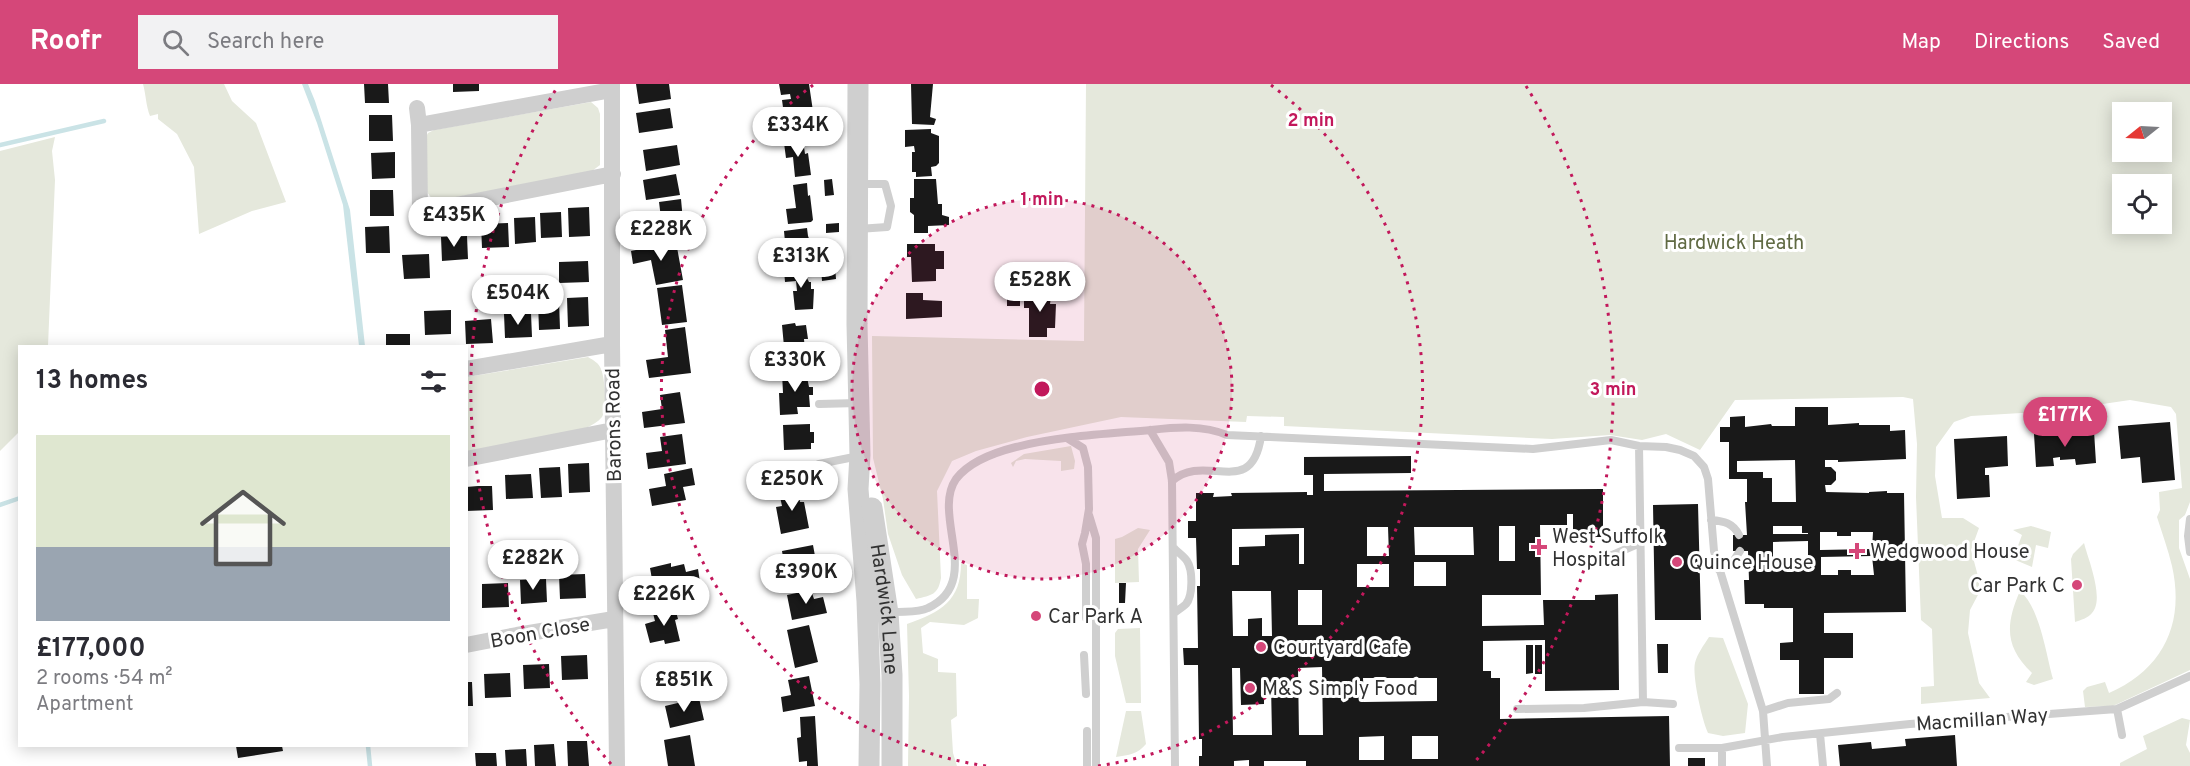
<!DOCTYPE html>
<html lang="en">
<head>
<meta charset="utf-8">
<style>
  body { margin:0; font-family:Overpass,sans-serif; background:#f2f2f3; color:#2b2b33; height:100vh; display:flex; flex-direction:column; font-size:22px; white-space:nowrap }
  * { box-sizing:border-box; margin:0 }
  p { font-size:20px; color:#7c7c81 }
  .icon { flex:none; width:33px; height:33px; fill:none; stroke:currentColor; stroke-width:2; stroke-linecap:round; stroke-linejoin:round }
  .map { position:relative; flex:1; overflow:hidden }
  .sheet { position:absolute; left:18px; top:261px; width:450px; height:402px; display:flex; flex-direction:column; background:#fff; border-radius:0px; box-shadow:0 3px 15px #0003 }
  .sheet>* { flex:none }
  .needle { width:39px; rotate:252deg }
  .fabs { position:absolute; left:2112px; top:18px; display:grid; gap:12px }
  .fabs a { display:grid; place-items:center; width:60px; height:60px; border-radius:0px; background:#fff; box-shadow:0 3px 15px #0003; font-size:30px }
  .price { position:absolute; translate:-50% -51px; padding:0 14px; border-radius:21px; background:#fff; color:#222; font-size:20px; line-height:39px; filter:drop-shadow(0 2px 3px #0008) }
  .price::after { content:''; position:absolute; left:50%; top:36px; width:18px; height:14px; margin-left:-9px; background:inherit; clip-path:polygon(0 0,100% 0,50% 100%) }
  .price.selected { background:#d54779; color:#fff }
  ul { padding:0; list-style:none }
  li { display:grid; align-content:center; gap:12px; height:318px; padding:0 18px }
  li+li { border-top:2px solid #e1e1e2 }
  li span { display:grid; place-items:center; height:186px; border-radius:0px; color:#555 }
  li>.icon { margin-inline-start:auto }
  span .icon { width:108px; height:108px; fill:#fffc; stroke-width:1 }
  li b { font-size:26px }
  h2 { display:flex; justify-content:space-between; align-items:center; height:72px; padding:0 18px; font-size:26px }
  header { display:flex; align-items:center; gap:36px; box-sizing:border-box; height:84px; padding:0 30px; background:#d54779; color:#fff }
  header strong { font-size:28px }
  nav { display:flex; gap:33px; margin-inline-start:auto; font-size:21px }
  .search { width:420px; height:54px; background:#f2f2f3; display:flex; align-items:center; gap:15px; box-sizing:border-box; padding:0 21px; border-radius:0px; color:#7c7c81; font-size:22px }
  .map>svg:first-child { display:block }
  .green { fill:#e5e8dc; fill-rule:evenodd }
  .water { fill:#cae3e6 }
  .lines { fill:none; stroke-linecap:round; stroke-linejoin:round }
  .stream { stroke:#cae3e6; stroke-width:4.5 }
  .building { fill:#191919; fill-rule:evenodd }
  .service { stroke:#cfcfcf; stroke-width:8 }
  .minor { stroke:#cfcfcf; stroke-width:16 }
  .tertiary { stroke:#cfcfcf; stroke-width:21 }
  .ring { fill:none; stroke:#c2185b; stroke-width:3; stroke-dasharray:3 6 }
  .poi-dot { fill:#d54779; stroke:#fff; stroke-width:2 }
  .labels { text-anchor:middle; stroke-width:6; stroke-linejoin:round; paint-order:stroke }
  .park-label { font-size:20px; fill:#606a43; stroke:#fff }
  .street-label { font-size:20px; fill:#323232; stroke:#fff }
  .poi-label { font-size:20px; fill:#323232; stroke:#fff; text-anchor:start }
  .centre { fill:#c2185b; stroke:#fff; stroke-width:3 }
  .ring-label { font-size:18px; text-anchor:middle; font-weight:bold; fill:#c2185b; stroke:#fff; stroke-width:6; stroke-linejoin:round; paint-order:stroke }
</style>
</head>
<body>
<header>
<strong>Roofr</strong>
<div class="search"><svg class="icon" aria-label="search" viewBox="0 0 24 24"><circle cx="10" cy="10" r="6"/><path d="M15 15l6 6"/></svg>Search here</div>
<nav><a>Map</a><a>Directions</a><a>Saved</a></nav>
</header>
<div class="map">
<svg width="2190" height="682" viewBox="0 0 2190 682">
  <rect width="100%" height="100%" fill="#fff"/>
  <!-- green -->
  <path class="green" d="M143 0H224L232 17 256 39 286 118 252 127 199 150 194 83 177 50 158 35V30L150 32C146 22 146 11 143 0Z
    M1086 0H2190V418L2185 431 2179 436V464L2190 495V586L2113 622 2085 623 2083 607 2087 603 2105 598 2109 609C2163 585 2185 540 2172 482 2168 465 2162 449 2157 433L2160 426 2159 408 2182 404 2176 330 2171 323 2130 316 2055 327 1971 332 1954 338 1936 363 1935 392 1942 434H1963L1979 444 1971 466 1979 496V509L1970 526 1968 549 1979 599 1990 614 1921 620V603L1934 602 1932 545 1921 536 1916 413 1917 360 1913 315 1903 313 1735 316 1700 366 1666 350 1642 356 1610 351 1552 355 1284 342V333L1247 332 1246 338 1121 333 1027 353 976 367 952 377 937 407 941 494C938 511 932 511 916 515L902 491 888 450 883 415 873 374 872 252 1084 257ZM2122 28H2162V68H2122ZM2122 100H2162V140H2122Z
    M591 18 598 24 600 30V81L592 87 581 91 440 116 432 115 427 108 425 55 428 49 434 46Z
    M55 53 52 67 55 96 48 262H20L19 348 0 367V67Z
    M588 273C593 276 599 279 601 285 605 294 607 325 602 333 598 338 592 341 586 344L467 369V293Z
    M1071 362 1075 377 1074 385 1061 387V377L1025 375 1016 377 1013 383 1011 379 1024 370Z
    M2031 442 2051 448 2048 464 2036 461 2032 483 2013 475 2022 451 2013 446Z
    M1138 444 1150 446 1138 465 1139 498 1115 499V455L1122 453Z
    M2084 459C2088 475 2105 515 2092 529 2088 534 2081 536 2075 538L2071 475 2073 470Z
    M961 479 967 481V515H979L978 534 964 541 930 538 921 544 923 569 938 575V588L956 589 957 632 951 636 953 669 957 682H908L909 612 907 540C941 528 961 517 961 479Z
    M2020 507C2040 524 2046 570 2053 595L2034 601 2026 598 2032 589C2005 563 2005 541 2020 507Z
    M1140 544 1141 619H1126L1115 572V549L1118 545Z
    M1709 553 1723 554 1748 620 1745 649 1723 652 1708 649C1702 636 1692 592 1695 579 1697 570 1704 561 1709 553Z
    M1126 627H1141L1146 660C1138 670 1129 671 1116 673Z
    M2182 634 2190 636 2186 661 2190 669V682H2120V679L2147 665 2143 652Z"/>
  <!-- water -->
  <path class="water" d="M302 0H308L315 17 350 126 365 262H359L343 121 317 39Z"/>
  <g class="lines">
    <!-- stream -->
    <path class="stream" d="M0 61 104 37
      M0 421 20 414
      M368 662 370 682"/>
  </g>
  <!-- building -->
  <path class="building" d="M364 0H388L389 19H365Z
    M453 0H479V7L453 8Z
    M636 0H669L671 15 639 20Z
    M779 0H809L814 34 785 38 782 16 791 15 790 10 781 11Z
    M911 0H933L930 33 936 35 934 41 912 40Z
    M670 24 673 44 639 49 636 29Z
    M777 26 779 39 765 41 763 28Z
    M369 31H392L393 57H369Z
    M795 39 797 54 786 55 784 41Z
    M931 45V49L939 52V79L936 82 931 83 932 92 916 93V88H912V68H915L914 62 905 63V46Z
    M803 56 805 70 808 69 811 91 795 93 793 73 786 74 784 59Z
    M677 61 680 81 646 87 643 66Z
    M395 68V94L372 95 371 69Z
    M676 90 680 111 646 116 643 96Z
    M832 95 834 111 825 112 824 96Z
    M914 95H936L938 120H942V131L949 133V141L928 142V149H914V131L910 128V114H914Z
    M807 99 808 112 810 111 813 136 811 138 788 140 786 125 796 124 793 101Z
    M370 106H393L394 132H370Z
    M681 115 684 148 643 153 641 136 661 134 659 118Z
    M589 123 590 152 569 153 568 124Z
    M561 128 562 153 541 154 540 129Z
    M535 133 536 158 515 160 514 134Z
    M508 139 509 163 482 164 481 140Z
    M839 139V148L826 149V140Z
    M389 142 390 169H366L365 143Z
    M807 144 808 152 810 157 813 156 814 180 788 183 787 172 797 171 796 157 785 158 784 147Z
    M467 152 468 175 442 177 441 153Z
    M676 158 683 196 656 201 651 176 633 180 631 167Z
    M907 160H935V167H944V185H936V197L912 198 911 173H907Z
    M429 170 430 194 404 195 402 171Z
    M588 177 589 198 559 199V178Z
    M835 182 836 195 822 197 821 184Z
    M806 184 807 194 809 198H811V205H814L813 225 795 226 793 207H797L796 197 785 198 784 186Z
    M682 201 687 238 662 241 657 204Z
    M1007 207H1020V222H1007Z
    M1027 207H1048V212H1051L1050 220H1056L1055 244H1047V253H1029V224H1024V213H1027Z
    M906 209H923V216L942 217V233L906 235Z
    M588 213 589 242 568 243 567 214Z
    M559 216 560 245 539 246 538 217Z
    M451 226V250L425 251 424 227Z
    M531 229 532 253 505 254 504 230Z
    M491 235 493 259 466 260 465 237Z
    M795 239 796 242 806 241 808 255H804L805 268H808L810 281 786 284 782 241Z
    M685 243 691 289 649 294 646 276 668 273 665 246Z
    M386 250H410V262H386Z
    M806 288 809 303H813V311H809L810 323H797L798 330 780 331 779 309H783L782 289Z
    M680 308 685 339 644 344 642 328 662 325 660 311Z
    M1795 323H1828V341L1859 339V341H1890V347L1905 346 1906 375 1838 378V376H1825V383H1831L1836 388V396L1831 401H1825L1826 408 1869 409V408L1887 407V409H1904L1906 528 1824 529V549H1853V574H1824V610H1799V576H1780V559L1793 558V524H1764V520H1745L1744 496H1749L1748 467H1733V451H1747L1745 418H1747V395H1729V358H1720V343H1730V333L1745 332V343L1771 340 1772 342H1795ZM1795 376 1796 418H1772V394H1763V388H1737V377ZM1773 442H1802V449H1808V450H1773ZM1820 448H1837V452H1851V448H1873L1872 465 1820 466ZM1808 457V473H1773V458ZM1872 472 1874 491H1851V486H1838V491H1821V473Z
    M2170 338 2175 396 2142 399 2140 373 2121 375 2118 342Z
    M810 340V348H814V359H811V365L784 366 783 341Z
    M2094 347 2096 379 2076 381 2075 375 2060 376V373L2053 374 2054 382 2036 383 2034 350Z
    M682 350 686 380 648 385 646 369 662 367 660 353Z
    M2007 352 2008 382 1985 384V391H1989L1990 413 1957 415 1954 355Z
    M1411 372V389L1324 390V407L1603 405V453H1573V430H1567V441H1540L1541 511H1482V542L1544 541 1543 516H1595V511L1618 510 1619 606 1545 607V556L1483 557V587H1491V594H1500V635L1669 632 1670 682H1306V677H1264V682H1249V676L1234 677V682H1199V672H1202V655H1199L1198 581H1184L1183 564H1198L1197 502H1200V485H1197L1196 454H1188V437H1196V409H1214L1213 413 1232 412 1231 409 1307 408V411H1313V391H1304V373ZM1499 442H1515V477H1499ZM1367 443H1388L1389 472H1367ZM1414 443H1473L1474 471H1415ZM1304 444V480H1299V450L1265 451V462L1239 463V481H1232V445ZM1414 478H1446V502H1414ZM1357 480H1389V503H1357ZM1298 506H1322V541H1298ZM1232 507H1271L1272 552H1262V534L1248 535V552H1233ZM1322 583 1323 651H1299L1298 584ZM1232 584H1240L1241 621 1264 620V601H1271L1272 651H1233ZM1363 594H1437V617L1364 618ZM1384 652V676H1359V653ZM1412 652H1438V675H1412Z
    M589 379 590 408 569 409 568 380Z
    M560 383 562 413 541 414 539 384Z
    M692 384 695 401 683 403 686 416 652 422 649 405 666 402 664 390Z
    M531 390 533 414 506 415 505 391Z
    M478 402H492L493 426 466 427V403Z
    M797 404 800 418H804L809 444 781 450 776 423 782 422 779 408Z
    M1698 420 1701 536H1655L1653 421Z
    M813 461 815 472 826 470 829 484 818 487 819 490 799 494 796 476 784 479 782 467Z
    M671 479V483L684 480 686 488 698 485 700 498 688 500 692 518 665 523 660 500 653 501 650 484Z
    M585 490 586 514 560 515 559 491Z
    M546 495 547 518 521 520 520 496Z
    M508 499 509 523 482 524V500Z
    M1119 499H1126L1125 519H1119Z
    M811 506 814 515 823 513 827 529 792 536 787 511Z
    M675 524 678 535 675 536 680 557 665 560 664 556 650 559 645 540 655 537 653 529Z
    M809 541 818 578 795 584 787 546Z
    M1657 560H1668V589H1658Z
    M1526 561H1533V589L1526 590Z
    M1535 561H1542V590H1535Z
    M587 571 588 595 562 596 561 572Z
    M549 580 550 604 524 605 523 581Z
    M713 582 717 600 672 610 668 592Z
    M510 589 511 613 485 614 484 590Z
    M809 592 815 622 783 628 781 613 791 611 788 596Z
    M466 598H472L473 622H466Z
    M699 614 704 636 670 644 665 622Z
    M815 632 818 682H807V677L799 678 797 654 801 653 800 633Z
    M690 651 695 682H668L664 656Z
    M1955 651 1957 682H1840L1838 661 1871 658 1872 665 1906 662 1905 655Z
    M567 657H587L589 682H568Z
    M554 660 556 682H535L534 661Z
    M236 662H282L283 667 238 674Z
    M526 665 527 682H506L505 666Z
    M475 669H496L497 682H476Z
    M1688 674H1705V682H1688Z"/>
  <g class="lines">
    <!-- service -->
    <path class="service" d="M858 100H885L891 122 887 143 858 145
      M819 320 858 319
      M1150 346 1169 378 1172 397 1175 682
      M1067 354 1083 364 1088 383 1089 425 1085 449 1082 460 1086 480V534
      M1639 362 1643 618
      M819 380 859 372
      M1172 397C1205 367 1252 417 1261 352
      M1089 431 1096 454V682
      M2190 435 2188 452 2190 468
      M1711 436C1724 437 1733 439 1739 451
      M1173 463C1177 468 1184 472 1187 477 1193 486 1193 512 1186 520 1183 523 1178 526 1174 529
      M1594 479 1640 459
      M1719 486 1734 476 1740 467
      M888 529C901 526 916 530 928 524 984 498 931 431 956 395 969 378 996 368 1016 363 1060 352 1106 350 1151 346 1177 343 1203 341 1227 351L1533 365 1611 356 1639 362 1666 363 1680 366 1694 372 1704 383 1708 395 1714 467 1763 627 1767 682
      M1084 571 1086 610
      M1517 625 1584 624 1643 618 1673 620
      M2117 625 2122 651
      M1763 627 1788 619 1829 615 1837 609
      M1820 650 1823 682
      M1679 664H1722L1783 653 1910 640 2117 625 2190 592
      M1087 682V647
      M1722 682V664"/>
    <!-- minor -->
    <path class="minor" d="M612 0V260L617 682
      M612 6 419 41 420 128 613 90
      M417 24 419 41
      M466 285 612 260
      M466 375 613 346
      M466 561 517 551 614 535"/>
    <!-- tertiary -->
    <g class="tertiary">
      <path d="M858 0 857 240 860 371 858 405 867 517 870 600 869 682"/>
      <path id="s1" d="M872 424 888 529 892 591V682"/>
    </g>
  </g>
  <!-- distance rings -->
  <circle cx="1042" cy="305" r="190" fill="#c2185b" fill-opacity=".12"/>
  <g class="ring">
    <circle cx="1042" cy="305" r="190"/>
    <path d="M986 682A381 381 0 0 1 813 1M1271 1A381 381 0 0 1 1098 682"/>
    <path d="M611 680A571 571 0 0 1 558 2M1526 2A571 571 0 0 1 1473 680"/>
  </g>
  <!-- markers -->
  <g class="poi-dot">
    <path d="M1536 454h6v6h6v6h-6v6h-6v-6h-6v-6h6z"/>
    <path d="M1854 458h6v6h6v6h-6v6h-6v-6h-6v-6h6z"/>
    <circle cx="1677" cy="478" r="6"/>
    <circle cx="2077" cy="501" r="6"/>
    <circle cx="1036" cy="532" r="6"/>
    <circle cx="1261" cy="563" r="6"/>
    <circle cx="1250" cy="604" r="6"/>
  </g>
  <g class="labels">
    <!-- park labels -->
    <g class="park-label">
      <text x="1734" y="165">Hardwick Heath</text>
    </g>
    <!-- street labels -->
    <g class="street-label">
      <text transform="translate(613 341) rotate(-91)" y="7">Barons Road</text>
      <text dy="7" stroke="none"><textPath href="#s1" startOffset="102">Hardwick Lane</textPath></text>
      <text transform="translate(540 548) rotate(-10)" y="7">Boon Close</text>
      <text transform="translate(1982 635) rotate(-4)" y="7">Macmillan Way</text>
    </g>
    <!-- poi labels -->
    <g class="poi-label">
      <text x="1552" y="459">West Suffolk<tspan x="1552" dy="23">Hospital</tspan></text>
      <text x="1870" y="474">Wedgwood House</text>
      <text x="1689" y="485">Quince House</text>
      <text x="2065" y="508" text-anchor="end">Car Park C</text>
      <text x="1048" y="539">Car Park A</text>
      <text x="1273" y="570">Courtyard Cafe</text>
      <text x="1262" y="611">M&amp;S Simply Food</text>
    </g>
  </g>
  <circle cx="1042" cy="305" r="9" class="centre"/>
  <g class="ring-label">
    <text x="1311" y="42">2 min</text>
    <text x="1042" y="121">1 min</text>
    <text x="1613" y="311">3 min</text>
  </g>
</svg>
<div class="fabs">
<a><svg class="needle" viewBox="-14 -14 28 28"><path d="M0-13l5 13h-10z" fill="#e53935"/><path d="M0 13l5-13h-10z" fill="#7c7c81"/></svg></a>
<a><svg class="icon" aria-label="locate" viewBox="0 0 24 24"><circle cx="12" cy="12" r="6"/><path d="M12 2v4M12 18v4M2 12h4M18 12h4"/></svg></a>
</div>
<b class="price" style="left:798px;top:74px">£334K</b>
<b class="price" style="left:454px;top:164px">£435K</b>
<b class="price" style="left:661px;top:178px">£228K</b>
<b class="price" style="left:801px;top:205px">£313K</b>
<b class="price" style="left:1040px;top:229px">£528K</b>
<b class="price" style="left:518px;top:242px">£504K</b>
<b class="price" style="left:795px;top:309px">£330K</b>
<b class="price selected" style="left:2065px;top:364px">£177K</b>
<b class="price" style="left:792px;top:428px">£250K</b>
<b class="price" style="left:533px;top:507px">£282K</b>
<b class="price" style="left:806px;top:521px">£390K</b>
<b class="price" style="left:664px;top:543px">£226K</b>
<b class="price" style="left:684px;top:629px">£851K</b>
<section class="sheet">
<h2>13 homes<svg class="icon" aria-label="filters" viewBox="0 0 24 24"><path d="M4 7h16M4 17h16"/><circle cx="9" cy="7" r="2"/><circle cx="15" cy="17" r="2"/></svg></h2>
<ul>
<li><span style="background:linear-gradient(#dfe7d0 60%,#9aa5b1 0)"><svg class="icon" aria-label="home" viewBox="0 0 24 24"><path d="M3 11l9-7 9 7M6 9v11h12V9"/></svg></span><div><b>£177,000</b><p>2 rooms · 54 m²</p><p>Apartment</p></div></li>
</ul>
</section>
</div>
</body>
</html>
